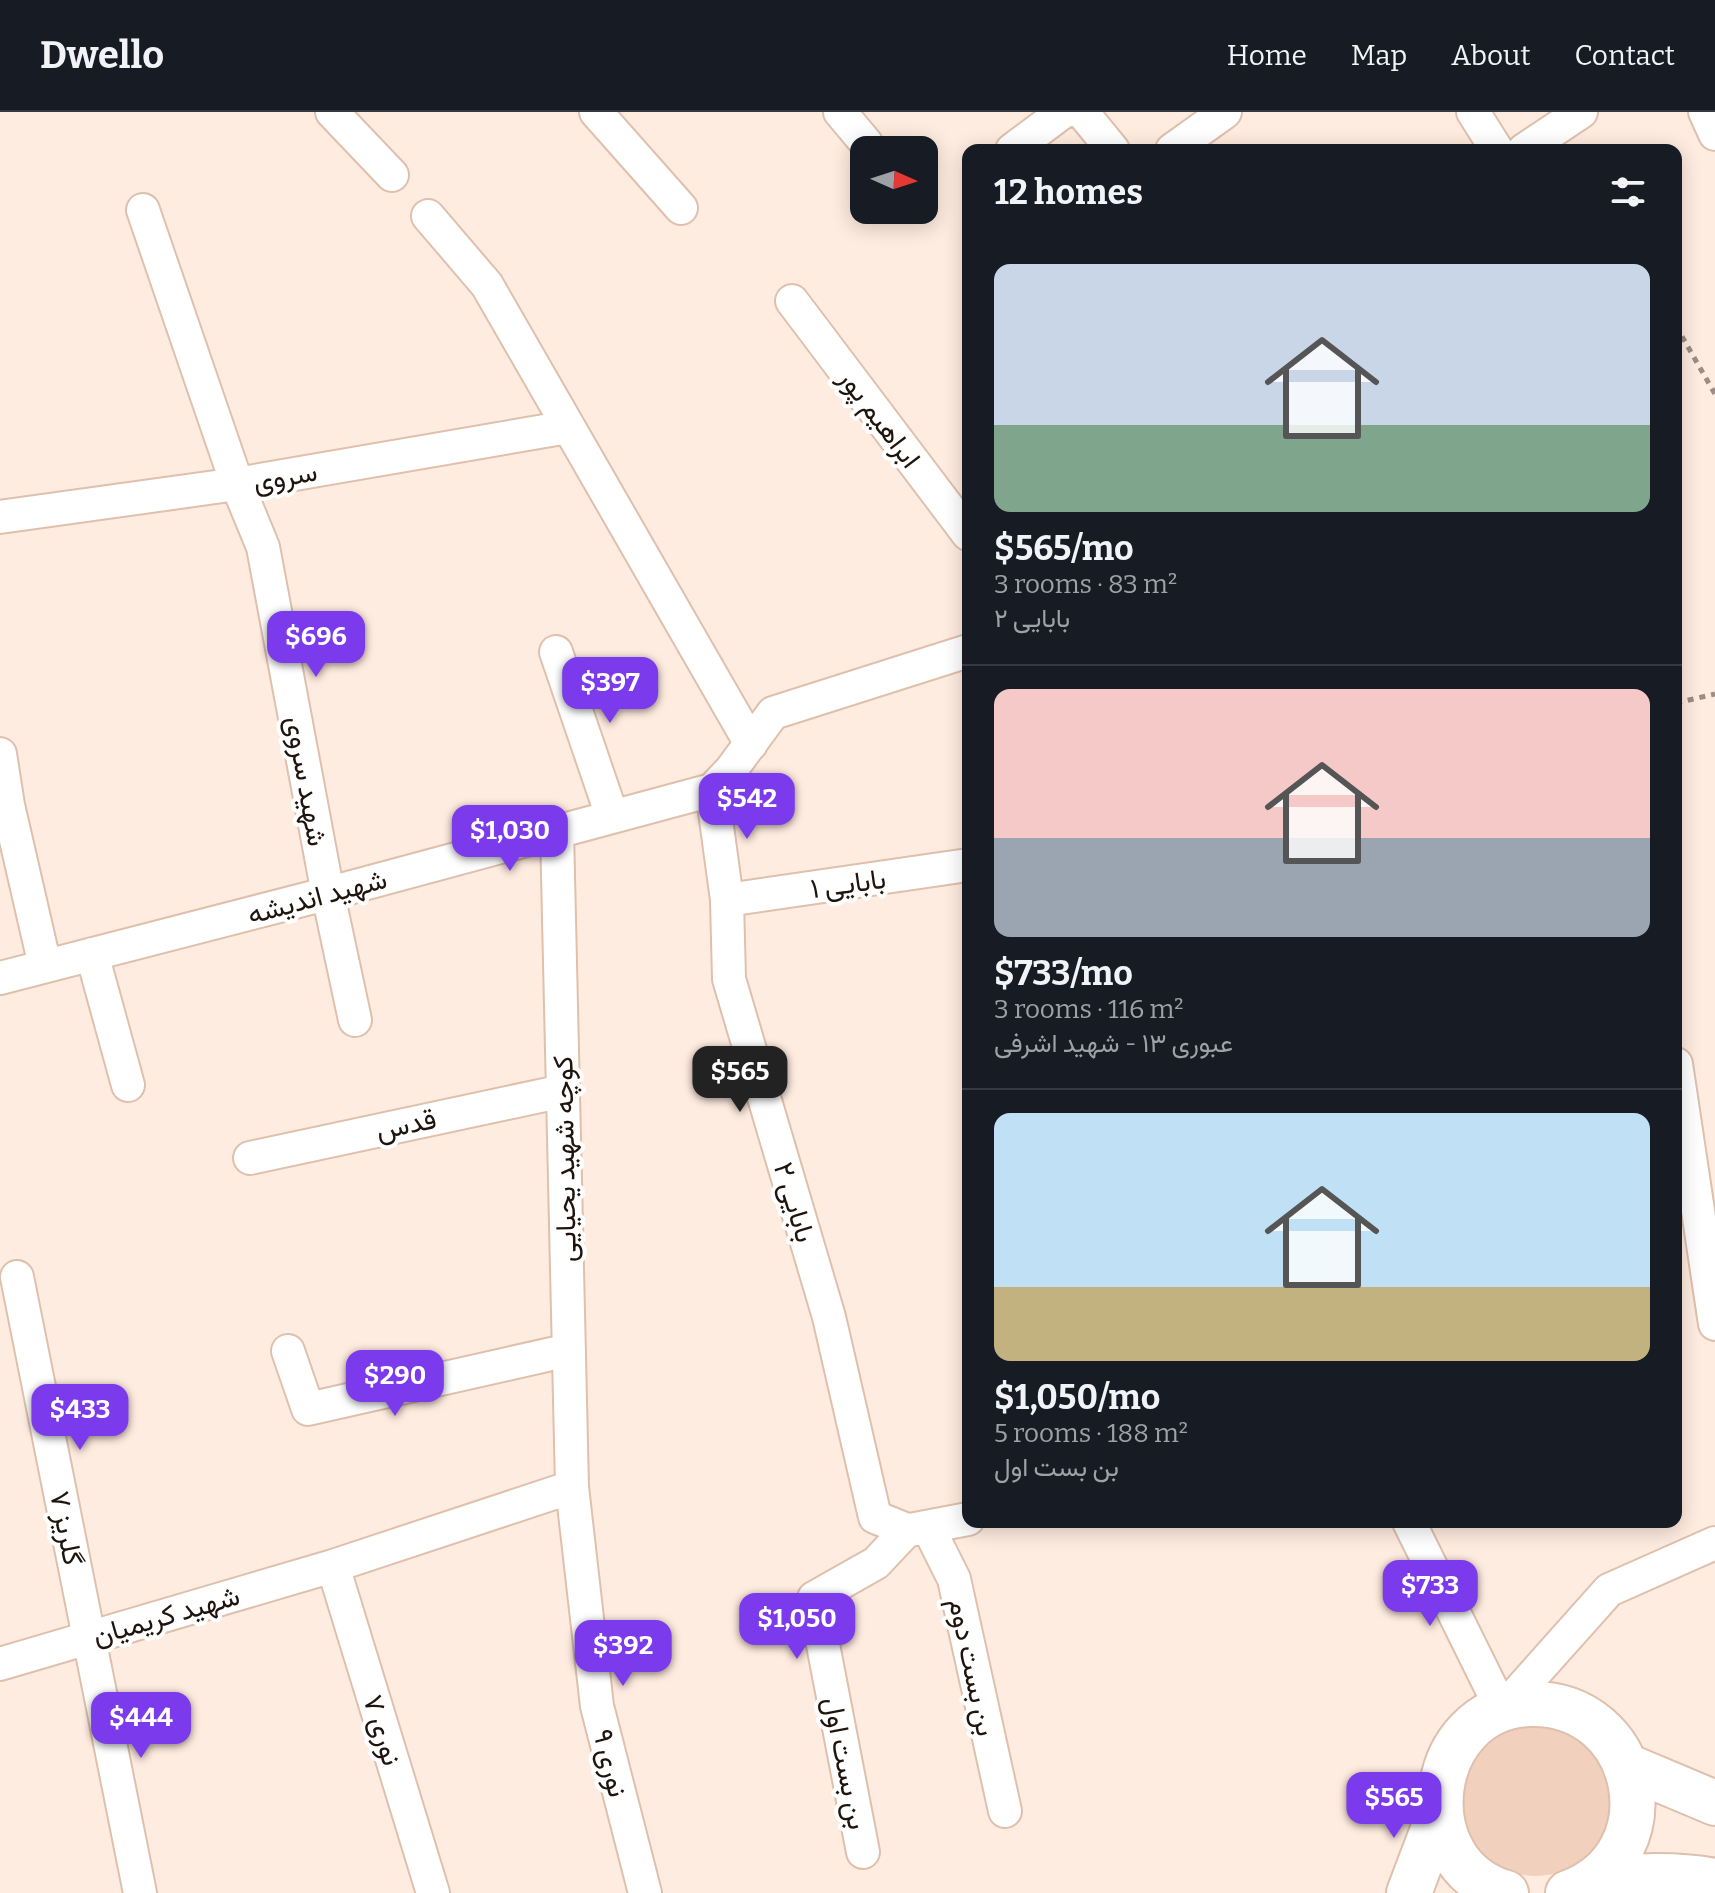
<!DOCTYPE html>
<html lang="en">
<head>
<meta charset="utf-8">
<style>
  body { margin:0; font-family:Bitter,Vazirmatn,serif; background:#20242c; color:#f1f3f6; height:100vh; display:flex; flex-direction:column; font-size:30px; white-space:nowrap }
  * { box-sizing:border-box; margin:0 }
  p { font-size:26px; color:#9ea1a6 }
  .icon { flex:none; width:44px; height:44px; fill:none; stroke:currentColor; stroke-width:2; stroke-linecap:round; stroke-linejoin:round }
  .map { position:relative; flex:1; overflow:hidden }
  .panel { position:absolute; left:962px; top:32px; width:720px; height:1384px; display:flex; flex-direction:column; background:#171b24; border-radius:16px; box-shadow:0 4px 20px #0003 }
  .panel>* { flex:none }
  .needle { width:52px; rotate:93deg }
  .buttons { position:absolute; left:850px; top:24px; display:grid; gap:16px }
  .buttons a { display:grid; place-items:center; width:88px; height:88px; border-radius:16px; background:#171b24; box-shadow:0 4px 20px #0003; font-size:40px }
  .price { position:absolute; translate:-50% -68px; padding:0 18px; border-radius:16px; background:#7c3aed; color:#fff; font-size:26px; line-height:52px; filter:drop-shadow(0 2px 4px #0008) }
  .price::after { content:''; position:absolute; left:50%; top:48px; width:24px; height:18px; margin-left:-12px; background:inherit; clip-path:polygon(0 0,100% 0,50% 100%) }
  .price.selected { background:#222; color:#fff }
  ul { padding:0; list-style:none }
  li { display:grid; align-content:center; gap:16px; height:424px; padding:0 32px }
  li+li { border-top:2px solid #363941 }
  li span { display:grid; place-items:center; height:248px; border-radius:16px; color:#555 }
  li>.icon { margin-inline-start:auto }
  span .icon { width:144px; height:144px; fill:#fffc; stroke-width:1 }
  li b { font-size:34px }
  h2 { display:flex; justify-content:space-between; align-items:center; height:96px; padding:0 32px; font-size:34px }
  header { display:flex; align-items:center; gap:48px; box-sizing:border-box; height:112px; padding:0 40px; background:#171b24; border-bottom:2px solid #363941 }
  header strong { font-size:38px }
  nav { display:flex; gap:44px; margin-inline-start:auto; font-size:28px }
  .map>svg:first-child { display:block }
  .grass { fill:#f1d1bd }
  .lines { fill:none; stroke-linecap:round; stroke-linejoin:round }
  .minor-casing { stroke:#dec0ad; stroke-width:36 }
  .secondary-casing { stroke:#dec0ad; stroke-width:48 }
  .path { stroke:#9c8c83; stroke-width:5; stroke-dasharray:6 6; stroke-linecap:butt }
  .minor { stroke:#fff; stroke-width:32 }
  .secondary { stroke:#fff; stroke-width:44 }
  .labels { text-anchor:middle; stroke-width:8; stroke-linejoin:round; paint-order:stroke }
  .street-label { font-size:28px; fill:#1e130d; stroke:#fff }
</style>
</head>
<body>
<header>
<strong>Dwello</strong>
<nav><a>Home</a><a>Map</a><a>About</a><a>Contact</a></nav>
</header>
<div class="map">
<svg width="1715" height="1781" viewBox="0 0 1715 1781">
  <rect width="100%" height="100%" fill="#ffece0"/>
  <!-- grass -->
  <path class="grass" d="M1461 1689a75 75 0 1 1 150 0a75 75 0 1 1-150 0Z"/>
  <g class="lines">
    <defs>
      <path id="minor" d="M332 0 392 63
        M596 0 681 96
        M840 0 866 31
        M1082 0 1113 38
        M1473 0 1497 38
        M1705 0 1715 22
        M1012 38 1063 0
        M1172 38 1225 0
        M1524 38 1581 0
        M143 98 237 372 263 435 328 782 355 908
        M428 104 487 173 751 632
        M792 189 968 422
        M0 405 237 372 568 315
        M556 540 612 704
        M0 642 8 693 45 854
        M712 678 727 788 729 867 829 1205 875 1405 907 1418
        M557 719 572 1375 597 1594 645 1781
        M727 788 968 753
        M92 842 128 973
        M0 866 341 778 712 678 731 658 773 601 968 539
        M1676 952 1715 1212
        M250 1046 563 979
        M17 1165 140 1781
        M288 1239 308 1297 569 1238
        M1409 1410 1502 1598 1609 1478 1715 1431
        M928 1415 954 1467 1005 1699
        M910 1418 968 1407
        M333 1454 433 1781
        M0 1552 333 1454 572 1375
        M863 1740 814 1486 876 1451 907 1418"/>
      <path id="secondary" d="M1627 1654 1715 1691
        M1593 1768C1635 1764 1673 1761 1715 1769
        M1409 1781 1440 1699
        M1506 1781C1406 1752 1426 1595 1530 1592 1642 1589 1673 1743 1568 1781"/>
    </defs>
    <!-- minor casing -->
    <use href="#minor" class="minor-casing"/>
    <!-- secondary casing -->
    <use href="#secondary" class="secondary-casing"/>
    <!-- path -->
    <path class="path" d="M1676 214 1715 282
      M1676 591 1715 582"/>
    <!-- minor -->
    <use href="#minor" class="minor"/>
    <!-- secondary -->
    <use href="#secondary" class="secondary"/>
  </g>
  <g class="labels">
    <!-- street labels -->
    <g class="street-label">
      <text transform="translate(880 306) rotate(53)" y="10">ابراهیم پور</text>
      <text transform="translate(285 364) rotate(-10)" y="10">سروی</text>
      <text transform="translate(307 669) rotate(80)" y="10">شهید سروی</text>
      <text transform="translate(848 771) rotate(-8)" y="10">بابایی ۱</text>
      <text transform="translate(317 784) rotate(-15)" y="10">شهید اندیشه</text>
      <text transform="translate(406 1012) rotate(-12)" y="10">قدس</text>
      <text transform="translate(564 1047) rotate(-91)" y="10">کوچه شهید یحیایی</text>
      <text transform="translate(795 1090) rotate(73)" y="10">بابایی ۲</text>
      <text transform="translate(67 1416) rotate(79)" y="10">گلریز ۷</text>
      <text transform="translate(166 1503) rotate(-16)" y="10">شهید کریمیان</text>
      <text transform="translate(973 1555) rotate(78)" y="10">بن بست دوم</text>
      <text transform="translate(383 1618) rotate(73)" y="10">نوری ۷</text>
      <text transform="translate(611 1651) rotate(76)" y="10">نوری ۹</text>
      <text transform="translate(846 1651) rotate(79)" y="10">بن بست اول</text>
    </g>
  </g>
</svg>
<div class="buttons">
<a><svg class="needle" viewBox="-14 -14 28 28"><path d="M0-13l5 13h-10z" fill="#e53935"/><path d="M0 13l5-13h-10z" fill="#9ea1a6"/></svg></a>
</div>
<b class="price" style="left:316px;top:567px">$696</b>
<b class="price" style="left:610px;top:613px">$397</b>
<b class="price" style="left:747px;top:729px">$542</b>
<b class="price" style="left:510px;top:761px">$1,030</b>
<b class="price selected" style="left:740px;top:1002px">$565</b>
<b class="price" style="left:395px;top:1306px">$290</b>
<b class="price" style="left:80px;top:1340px">$433</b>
<b class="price" style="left:1430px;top:1516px">$733</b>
<b class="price" style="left:797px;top:1549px">$1,050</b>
<b class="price" style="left:623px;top:1576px">$392</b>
<b class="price" style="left:141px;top:1648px">$444</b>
<b class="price" style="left:1394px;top:1728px">$565</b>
<section class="panel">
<h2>12 homes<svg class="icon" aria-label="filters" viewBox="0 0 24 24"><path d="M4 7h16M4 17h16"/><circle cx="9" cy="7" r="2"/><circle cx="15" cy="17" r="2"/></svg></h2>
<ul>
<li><span style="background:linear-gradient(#c9d6e8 65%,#7fa58c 0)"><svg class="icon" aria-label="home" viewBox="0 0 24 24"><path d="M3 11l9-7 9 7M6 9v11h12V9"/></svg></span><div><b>$565/mo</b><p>3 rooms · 83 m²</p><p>بابایی ۲</p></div></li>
<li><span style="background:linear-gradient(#f6c9c9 60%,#9aa5b1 0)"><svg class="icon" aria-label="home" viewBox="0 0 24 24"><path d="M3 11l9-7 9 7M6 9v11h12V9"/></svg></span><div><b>$733/mo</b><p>3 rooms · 116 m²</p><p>عبوری ۱۳ - شهید اشرفی</p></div></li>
<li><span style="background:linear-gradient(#bfe0f5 70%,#c2b280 0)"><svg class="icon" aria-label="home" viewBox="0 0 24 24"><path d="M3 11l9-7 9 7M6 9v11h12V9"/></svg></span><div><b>$1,050/mo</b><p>5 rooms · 188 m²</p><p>بن بست اول</p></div></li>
</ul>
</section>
</div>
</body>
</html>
